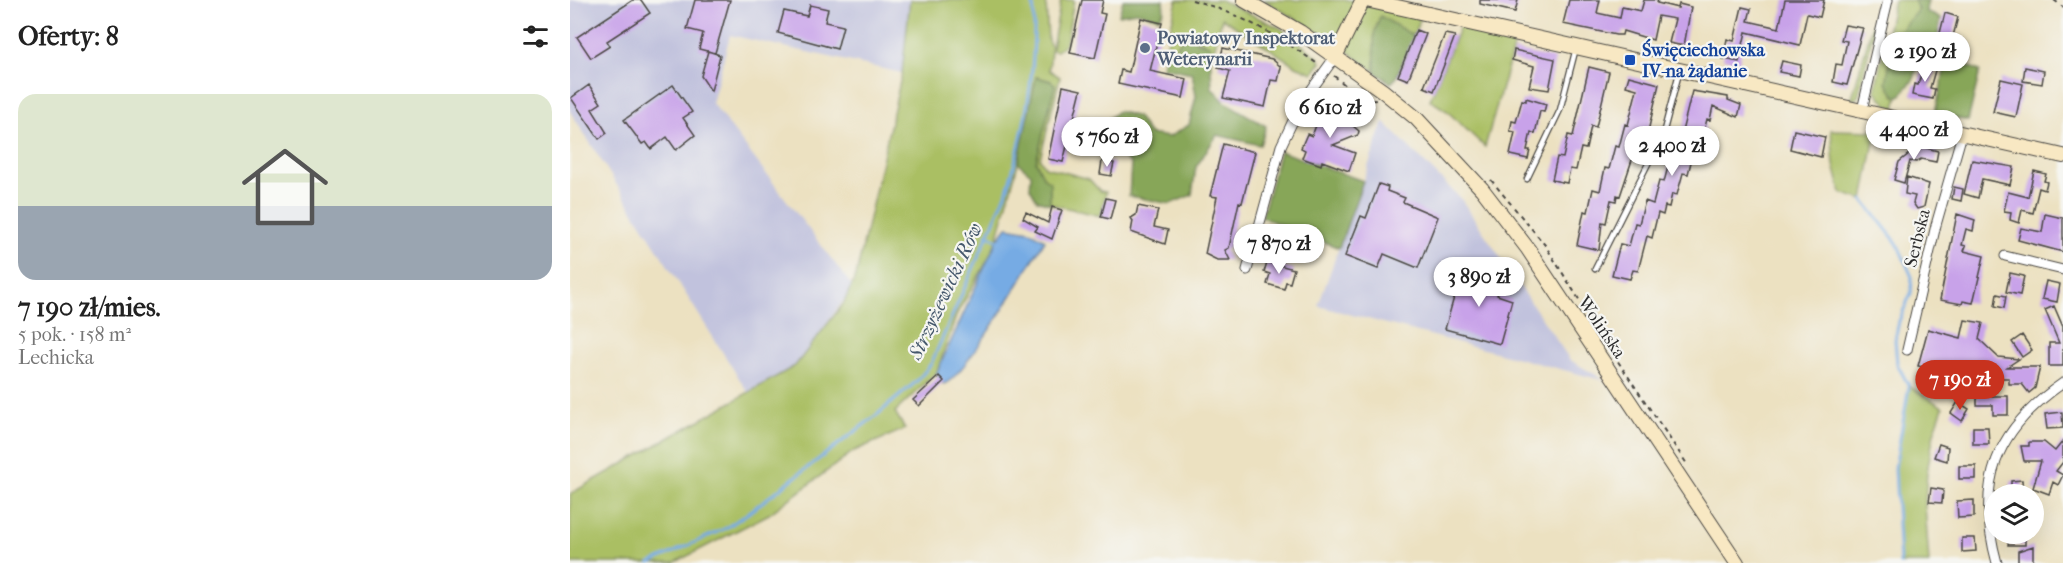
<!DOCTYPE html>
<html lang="pl">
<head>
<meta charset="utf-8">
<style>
  body { margin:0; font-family:"IM FELL French Canon",serif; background:#f2f2f2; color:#222; height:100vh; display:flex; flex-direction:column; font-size:22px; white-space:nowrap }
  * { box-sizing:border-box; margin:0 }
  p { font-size:20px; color:#767676 }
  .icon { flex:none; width:33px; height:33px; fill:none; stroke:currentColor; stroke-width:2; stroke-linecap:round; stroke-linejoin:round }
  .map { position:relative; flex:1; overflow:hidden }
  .details { display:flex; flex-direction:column; background:#fff; width:570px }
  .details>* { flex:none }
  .controls { position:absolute; left:1414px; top:484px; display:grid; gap:12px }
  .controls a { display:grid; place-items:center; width:60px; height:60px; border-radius:50%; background:#fff; box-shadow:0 6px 24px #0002; font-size:30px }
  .price { position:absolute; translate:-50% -51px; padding:0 14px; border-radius:21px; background:#fff; color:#222; font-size:20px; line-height:39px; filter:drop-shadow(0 2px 3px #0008) }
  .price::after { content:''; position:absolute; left:50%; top:36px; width:18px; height:14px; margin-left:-9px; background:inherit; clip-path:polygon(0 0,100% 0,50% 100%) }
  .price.active { background:#c8321e; color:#fff }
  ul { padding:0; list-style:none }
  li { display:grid; align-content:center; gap:12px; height:318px; padding:0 18px }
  li span { display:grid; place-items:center; height:186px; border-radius:18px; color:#555 }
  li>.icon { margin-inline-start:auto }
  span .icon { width:108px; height:108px; fill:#fffc; stroke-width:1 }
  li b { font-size:26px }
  h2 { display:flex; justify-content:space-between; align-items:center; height:72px; padding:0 18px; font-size:26px }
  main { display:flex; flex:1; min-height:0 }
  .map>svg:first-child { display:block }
  .industrial { fill:#c1c2dd }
  .green { fill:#aabf63; stroke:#6a7547; stroke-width:1.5 }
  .forest { fill:#87a659; stroke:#596842; stroke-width:1.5 }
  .water { fill:#76abe4; stroke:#506b88; stroke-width:1.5 }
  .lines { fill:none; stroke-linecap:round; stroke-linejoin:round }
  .stream { stroke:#76abe4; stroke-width:3 }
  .building { fill:#c8a2e9 }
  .lane-casing { stroke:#484642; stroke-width:7 }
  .street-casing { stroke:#484642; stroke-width:11 }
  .secondary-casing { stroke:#484642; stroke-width:16 }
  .path { stroke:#484642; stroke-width:2; stroke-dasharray:4.5 4.5; stroke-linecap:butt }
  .lane { stroke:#fff; stroke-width:4.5 }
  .street { stroke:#fff; stroke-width:9 }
  .secondary { stroke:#f8e8c3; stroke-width:14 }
  .service-dot { fill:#5c6f8a; stroke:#f6f6f2; stroke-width:2 }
  .transit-dot { fill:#1a4fb4; stroke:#f6f6f2; stroke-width:2 }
  .labels { text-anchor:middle; stroke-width:4.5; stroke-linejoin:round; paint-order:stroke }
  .service-label { font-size:18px; font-weight:bold; fill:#4e5e75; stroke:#f6f6f2; text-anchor:start }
  .transit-label { font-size:18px; font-weight:bold; fill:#164399; stroke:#f6f6f2; text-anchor:start }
  .street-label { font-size:18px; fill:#2b2b2b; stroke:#f6f6f2 }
  .water-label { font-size:20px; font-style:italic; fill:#45586c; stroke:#f6f6f2 }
</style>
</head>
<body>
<main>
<section class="details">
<h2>Oferty: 8<svg class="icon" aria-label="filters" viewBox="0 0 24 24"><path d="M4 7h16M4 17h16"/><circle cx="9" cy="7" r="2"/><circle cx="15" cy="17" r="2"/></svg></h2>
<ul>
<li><span style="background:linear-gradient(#dfe7d0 60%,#9aa5b1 0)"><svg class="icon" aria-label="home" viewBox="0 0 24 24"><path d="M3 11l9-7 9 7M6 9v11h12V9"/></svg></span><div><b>7 190 zł/mies.</b><p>5 pok. · 158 m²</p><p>Lechicka</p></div></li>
</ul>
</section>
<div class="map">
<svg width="1493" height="563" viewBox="0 0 1493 563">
  <rect width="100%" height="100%" fill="#f6f6f2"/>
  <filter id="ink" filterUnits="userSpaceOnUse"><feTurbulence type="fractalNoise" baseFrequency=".0167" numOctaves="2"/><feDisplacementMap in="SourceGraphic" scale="12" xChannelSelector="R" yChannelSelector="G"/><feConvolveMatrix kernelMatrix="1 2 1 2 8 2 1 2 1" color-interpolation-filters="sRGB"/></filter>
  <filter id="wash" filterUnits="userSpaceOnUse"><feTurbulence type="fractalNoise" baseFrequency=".008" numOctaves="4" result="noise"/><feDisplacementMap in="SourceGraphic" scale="24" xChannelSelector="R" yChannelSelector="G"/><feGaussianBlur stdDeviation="1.35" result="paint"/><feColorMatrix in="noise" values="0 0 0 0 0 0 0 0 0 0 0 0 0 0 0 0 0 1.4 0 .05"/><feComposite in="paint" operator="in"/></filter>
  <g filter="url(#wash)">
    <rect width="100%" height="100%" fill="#ece1c1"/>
    <!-- industrial -->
    <path class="industrial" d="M0 0H340L332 73 160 35 142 103 283 287 226 366 179 394 0 111Z
      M814 122 891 199 1000 360 1036 381 748 306Z"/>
    <!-- green -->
    <path class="green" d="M340 0H478L476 2 478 40 482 48 491 0H504L496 44 487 51 481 50 479 70 490 77 470 159 475 167 519 179 530 191 536 192 531 216 480 204V183L474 178 466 162 484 85 481 81 467 77 448 163 427 240 418 260 387 313 367 372 325 412 335 429 284 451 199 514 104 563H0V494L225 366 273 304 286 276 332 73Z
      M607 0H651L710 28 749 58 751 62 743 73 726 66 652 18 642 58 635 43 616 33 605 49 595 53Z
      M694 0H778L851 17 826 78 821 83 770 46Z
      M1309 0H1311L1288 97 1281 101Z
      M1324 0H1349L1325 109 1316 104 1305 90Z
      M890 26 946 38 915 147 877 111 860 100Z
      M1261 130 1306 131 1293 200 1271 193 1264 165Z
      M1339 386 1373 407 1364 433 1357 472 1355 504 1359 563H1330L1325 468Z"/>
    <!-- forest -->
    <path class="forest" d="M553 0H593L594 11 589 18 566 12 549 15Z
      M1344 0H1358L1356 11 1371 19 1365 50 1352 49 1344 79 1330 96H1325L1316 83 1324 37 1348 10Z
      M810 16 844 36 826 78 821 83 805 72 804 34Z
      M616 33 628 42 640 45 642 88 655 102 696 126 690 145 647 135 626 167 622 195 600 204 559 196 561 164 541 145 538 119 548 111 568 117 579 134 599 137 619 125 626 96 622 73 592 67 595 53 605 49Z
      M1377 58 1410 71 1398 121 1365 113Z
      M466 77 481 81 485 85 466 162 474 178 480 182V204L467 200 460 188 461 174 448 163Z
      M710 151 793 181 769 248 692 217Z"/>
    <!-- water -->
    <path class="water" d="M437 227 460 231 475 240C460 264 394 379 374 384L370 382 367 372 427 240Z"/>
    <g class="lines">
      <!-- stream -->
      <path class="stream" d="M1293 200 1327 243 1342 277 1341 293 1329 321 1325 340 1327 364 1339 386 1325 468 1330 563
        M417 234 427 240
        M80 563 156 528 178 513 308 414 347 381 361 364 436 194C455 132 468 64 463 0"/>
    </g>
    <g id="blocks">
      <!-- building -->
      <path class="building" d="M63 0H71L80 13 37 41 40 46 21 58 7 37Z
        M125 0H160L145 53 129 49 133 33 117 29Z
        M512 0H533L530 13 535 14 525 58 500 53Z
        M910 0H948L945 12 910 4Z
        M999 0H1030L1027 13 1050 18 1052 7 1071 11 1074 0H1088L1087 3 1108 8 1109 4 1121 7 1114 46 1099 43 1105 19 1088 16 1083 40 1053 31 1052 35H1046L993 24Z
        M1215 0H1254L1250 17 1237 14 1230 45 1176 32 1169 62 1153 59 1157 39 1164 41 1172 7 1181 9 1178 21 1209 28Z
        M240 5 258 9 255 22 273 26 267 49 208 33 214 11 237 16Z
        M1375 13 1388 17 1380 48 1367 45Z
        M571 18 592 23 580 71 617 79 613 98 548 84 551 70 559 72Z
        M1275 25 1293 28 1277 85 1263 82 1266 64 1272 65 1277 41 1271 40Z
        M846 30 856 34 838 80 828 76Z
        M875 34 885 36 864 91 854 87Z
        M653 48 702 59 711 67 708 81 701 80 695 107 653 98 660 71 648 68Z
        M944 50 985 59 979 90 959 87 964 66 942 60Z
        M138 51 150 55 141 91 131 76Z
        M1212 61 1231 65 1229 76 1209 72Z
        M1354 64 1366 67 1360 88 1365 89 1363 99 1342 95 1344 84 1348 85Z
        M1019 67 1039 72 1026 127 1021 126 1016 149 1011 148 1006 170 1000 169 997 183 982 180 987 157 993 158 998 135 1003 136Z
        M1455 67 1474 71 1472 84 1453 81Z
        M1059 76 1089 84 1077 136 1073 135 1067 158 1063 157 1050 196 1047 195 1046 201 1041 200 1036 223 1032 222 1029 250 1007 245 1012 221 1014 211 1018 212 1023 189 1030 191 1035 168 1039 169 1045 146 1049 147 1055 124 1058 125 1067 89 1056 86Z
        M1431 79 1453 84 1446 117 1423 112Z
        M19 85 31 103 22 109 37 133 29 139 1 98Z
        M103 85 122 112 113 118 125 135 106 150 97 137 81 149 76 142 72 144 54 120Z
        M493 86 511 90 493 162 478 159Z
        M1122 91 1158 97V100L1171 105 1168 117 1143 106 1140 120 1137 119 1129 152 1124 150 1118 174 1113 173 1107 195 1102 194 1099 207 1095 206 1093 215 1088 213 1082 238 1077 236 1068 271 1063 270 1060 279 1042 275 1050 244 1059 246 1065 223 1069 224 1075 201 1083 204 1089 181 1094 182 1100 159 1105 160Z
        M956 98 976 104 974 112 970 111 965 134 961 132 957 150H960L958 159 940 155 945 132 940 131 942 121 946 122 952 100 956 101Z
        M755 101 771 107 768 116 783 122 782 125 789 131 788 135 763 145 785 153 779 171 752 161 751 165 732 158 735 150 731 148 737 134 742 136Z
        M1224 130 1255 137 1251 157 1220 149Z
        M653 144 685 152 672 203 669 202 659 248 655 250 660 260H647L635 254 647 197 640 196Z
        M1349 146 1368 151 1366 162 1351 159 1346 162 1340 161 1334 183 1324 180 1329 162Z
        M1402 160 1444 167 1440 185 1412 179 1408 198 1394 194Z
        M532 161 544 163 541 176 530 174Z
        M1464 171 1476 174 1474 181 1477 182 1475 190 1469 188 1463 213 1452 210 1449 223 1440 220 1441 212 1434 211 1438 192 1458 197Z
        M1337 177 1359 184 1354 207 1347 209 1343 203 1345 196 1335 194Z
        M809 184 818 187 817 191 835 198 833 202 868 217 848 268 814 254 808 269 775 256 791 216 796 218Z
        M1384 187 1393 189 1391 201 1382 199Z
        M536 198 545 200 540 219 531 217Z
        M568 206 588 210 584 227 598 230 595 244 561 232 563 221 561 218 566 215Z
        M482 207 492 210 482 239 465 231 468 227 453 218 456 212 478 223Z
        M1387 214 1405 220 1403 231 1396 229 1392 245 1396 246 1394 251 1414 256 1403 303 1393 301 1392 304 1370 300Z
        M1475 214 1493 218V252L1448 240 1451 228 1472 232Z
        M711 230 729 239 725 255 708 248 709 245 706 243Z
        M697 262 724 269 720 283 716 282 714 289 697 284 700 274 694 272Z
        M892 269 931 279 927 295 942 300 930 344 875 329Z
        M1440 273 1454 276 1450 295 1436 292Z
        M1476 281 1490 284 1487 302 1472 299Z
        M1427 294 1436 296 1434 308 1425 306Z
        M1484 306 1493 327V366H1479V343H1489L1475 310Z
        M1395 320 1413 323 1409 339 1428 357 1449 359 1437 367H1470L1465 388 1459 393 1452 384H1439V378H1422V390L1393 363 1389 376 1366 371 1362 387 1349 384 1353 367 1348 366 1358 329 1391 338Z
        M1452 335 1462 350 1452 357 1442 342Z
        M369 376 374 381 349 406 343 400Z
        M1407 391H1422V396H1438V415H1423V405H1407Z
        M1388 402 1399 409 1392 421 1381 413Z
        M1492 412 1493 428 1477 429 1475 414Z
        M1403 427H1418L1419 444H1403Z
        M1493 441V462L1486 471 1493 475 1488 485 1483 482 1479 494 1463 488 1471 461H1454L1451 446H1459V442H1474L1485 451Z
        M1369 444 1378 447 1377 461 1364 457Z
        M1389 466H1406V479H1389Z
        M1452 480 1453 495H1441V481Z
        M1361 488 1373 490 1372 503 1359 502Z
        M1404 500V517L1388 518 1387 501Z
        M1439 534H1455V545H1438Z
        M1392 538H1405L1406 551 1392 552Z
        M1463 546V563H1448V551Z"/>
    </g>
  </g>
  <g filter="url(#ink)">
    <use href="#blocks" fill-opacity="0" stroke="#484642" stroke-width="1.5"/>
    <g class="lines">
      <defs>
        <path id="lane" d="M957 179 990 110 1006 48
          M1025 269 1093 134 1109 73"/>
        <path id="street" d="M1292 110 1318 0
          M1435 256 1493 270
          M677 270 711 146 731 104 765 57
          M1337 350 1366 225 1392 134
          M1427 563C1405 483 1425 430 1493 383"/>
        <path id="secondary" d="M674 0 730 32 813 91 846 118 912 189 958 249 1167 563
          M796 0 1493 156
          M765 57 793 0"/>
      </defs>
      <!-- lane casing -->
      <use href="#lane" class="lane-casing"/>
      <!-- street casing -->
      <use href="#street" class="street-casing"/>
      <!-- secondary casing -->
      <use href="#secondary" class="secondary-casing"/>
      <!-- path -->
      <path class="path" d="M622 0C669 13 710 37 749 65
        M1484 0 1493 7
        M764 76C775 84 792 103 806 100
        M921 180 975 245 1035 341
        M1043 354 1117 464"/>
      <!-- lane -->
      <use href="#lane" class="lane"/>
      <!-- street -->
      <use href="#street" class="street"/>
      <!-- secondary -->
      <use href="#secondary" class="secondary"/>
    </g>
  </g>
  <!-- markers -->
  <circle class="service-dot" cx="575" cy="48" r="6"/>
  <rect class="transit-dot" x="1054" y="54" width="12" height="12" rx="3"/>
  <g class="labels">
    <!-- service labels -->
    <g class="service-label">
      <text x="587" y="44">Powiatowy Inspektorat<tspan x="587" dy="21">Weterynarii</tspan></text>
    </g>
    <!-- transit labels -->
    <g class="transit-label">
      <text x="1072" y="56">Święciechowska<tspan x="1072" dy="21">IV-na żądanie</tspan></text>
    </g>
    <!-- street labels -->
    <g class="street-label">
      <text transform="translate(1347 238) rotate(-76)" y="6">Serbska</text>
      <text transform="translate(1032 327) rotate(56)" y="6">Wolińska</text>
    </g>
    <!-- water labels -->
    <g class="water-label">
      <text transform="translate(375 291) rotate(-65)" y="7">Strzyżewicki Rów</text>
    </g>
  </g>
</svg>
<div class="controls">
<a><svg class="icon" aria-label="layers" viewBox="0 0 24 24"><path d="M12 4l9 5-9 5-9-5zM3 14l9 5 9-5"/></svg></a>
</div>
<b class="price" style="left:1355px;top:83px">2 190 zł</b>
<b class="price" style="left:760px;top:139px">6 610 zł</b>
<b class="price" style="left:1344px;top:161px">4 400 zł</b>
<b class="price" style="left:537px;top:168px">5 760 zł</b>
<b class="price" style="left:1102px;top:177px">2 400 zł</b>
<b class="price" style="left:709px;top:275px">7 870 zł</b>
<b class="price" style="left:909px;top:308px">3 890 zł</b>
<b class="price active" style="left:1390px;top:411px">7 190 zł</b>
</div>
</main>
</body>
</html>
